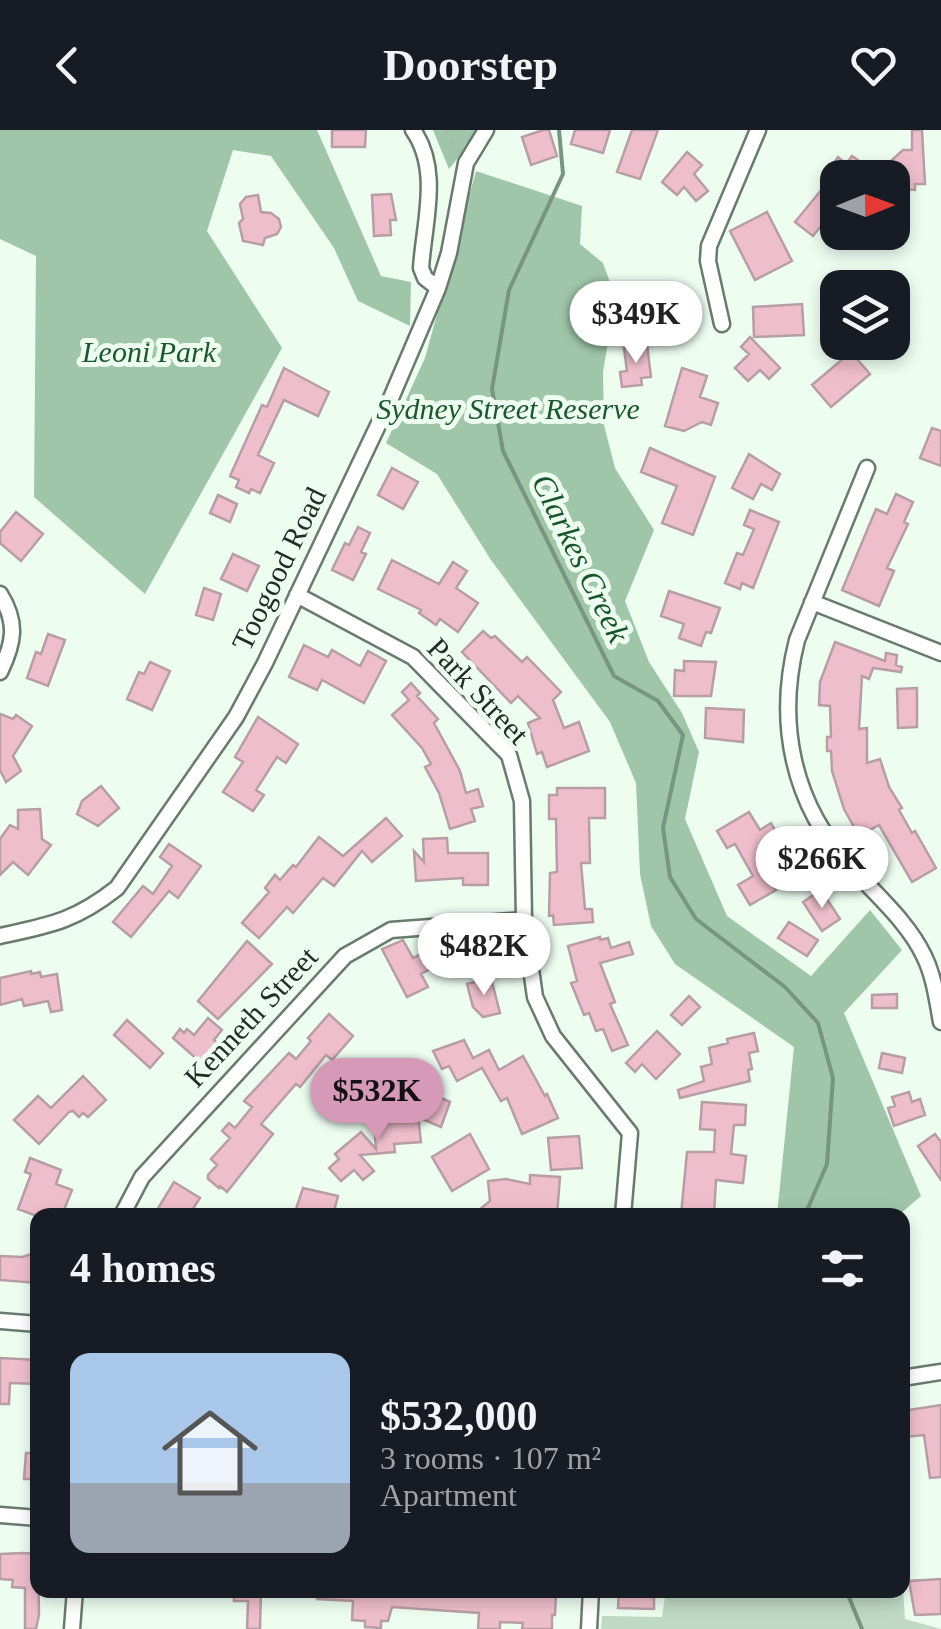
<!DOCTYPE html>
<html lang="en">
<head>
<meta charset="utf-8">
<style>
  body { margin:0; font-family:Georgia,serif; background:#242831; color:#f1f3f6; height:100vh; display:flex; flex-direction:column; font-size:38px; white-space:nowrap }
  * { box-sizing:border-box; margin:0 }
  p { font-size:32px; color:#9ea1a6 }
  .icon { flex:none; width:55px; height:55px; fill:none; stroke:currentColor; stroke-width:2; stroke-linecap:round; stroke-linejoin:round }
  .map { position:relative; flex:1; overflow:hidden }
  .details { position:absolute; left:30px; top:1078px; width:880px; height:390px; display:flex; flex-direction:column; background:#171b24; border-radius:20px; box-shadow:0 5px 15px #0003 }
  .details>* { flex:none }
  .needle { width:65px; rotate:89deg }
  .tools { position:absolute; left:820px; top:30px; display:grid; gap:20px }
  .tools a { display:grid; place-items:center; width:90px; height:90px; border-radius:20px; background:#171b24; box-shadow:0 5px 15px #0003; font-size:50px }
  .price { position:absolute; translate:-50% -85px; padding:0 22px; border-radius:35px; background:#fff; color:#222; font-size:32px; line-height:65px; filter:drop-shadow(0 2px 5px #0008) }
  .price::after { content:''; position:absolute; left:50%; top:60px; width:30px; height:22px; margin-left:-15px; background:inherit; clip-path:polygon(0 0,100% 0,50% 100%) }
  .price.active { background:#d699b7; color:#111 }
  ul { padding:0; list-style:none }
  li { display:flex; align-items:center; gap:30px; height:250px; padding:0 40px }
  li span { display:grid; place-items:center; flex:none; width:280px; height:200px; border-radius:20px; color:#555 }
  li>.icon { margin-inline-start:auto }
  span .icon { width:120px; height:120px; fill:#fffc; stroke-width:1 }
  li b { font-size:42px }
  h2 { display:flex; justify-content:space-between; align-items:center; height:120px; padding:0 40px; font-size:42px }
  header { display:flex; justify-content:space-between; align-items:center; height:130px; padding:0 40px; background:#171b24; font-size:45px; font-weight:600 }
  .map>svg:first-child { display:block }
  .green { fill:#bfd9c5 }
  .forest { fill:#9fc6a8 }
  .lines { fill:none; stroke-linecap:round; stroke-linejoin:round }
  .stream { stroke:#78957f; stroke-width:4 }
  .building { fill:#efbecc; stroke:#b79ea5; stroke-width:2.5 }
  .minor-casing { stroke:#697b6d; stroke-width:19 }
  .path { stroke:#a9b7ac; stroke-width:2.5; stroke-dasharray:5 8; stroke-linecap:butt }
  .minor { stroke:#fff; stroke-width:14 }
  .labels { text-anchor:middle; stroke-width:10; stroke-linejoin:round; paint-order:stroke }
  .park-label { font-size:30px; font-style:italic; fill:#1b5731; stroke:#edfef1 }
  .street-label { font-size:30px; fill:#242c26; stroke:#edfef1 }
  .water-label { font-size:32px; font-style:italic; fill:#18552e; stroke:#edfef1 }
</style>
</head>
<body>
<header><svg class="icon" aria-label="back" viewBox="0 0 24 24"><path d="M15 5l-7 7 7 7"/></svg>Doorstep<svg class="icon" aria-label="heart" viewBox="0 0 24 24"><path d="M12 20l-8-8c-3-5 5-10 8-4 3-6 11-1 8 4z"/></svg></header>
<div class="map">
<svg width="941" height="1499" viewBox="0 0 941 1499">
  <rect width="100%" height="100%" fill="#edfef1"/>
  <!-- green -->
  <path class="green" d="M903 1459 905 1489 941 1499H601L602 1486 662 1487 666 1460Z"/>
  <!-- forest -->
  <path class="forest" d="M0 0H317L381 146 411 152 410 196 358 171 334 118 271 26 233 20 207 101 282 218 145 464 34 367 36 126 0 109Z
    M433 0H480L449 39Z
    M476 41 582 76 580 114 603 133 622 185 608 212 603 242 604 295 615 338 654 400 625 471 649 532 682 583 699 622 685 689 727 786 811 846 870 780 902 820 844 883 921 1066 899 1085H777L794 917 675 834 651 796 640 744 636 653 610 592 491 430 437 344 386 313 425 228Z"/>
  <g class="lines">
    <!-- stream -->
    <path class="stream" d="M559 0 563 44 509 160 492 259 503 321 614 546 658 571 683 605 663 698 670 747 696 789 785 857 818 893 833 948 827 1034 805 1085
      M846 1460 862 1499"/>
  </g>
  <!-- building -->
  <path class="building" d="M332 0H366L365 17H332Z
    M543 0H549L557 26 531 35 522 7Z
    M575 0H610L603 23 571 14Z
    M632 0H658L640 49 617 42Z
    M912 0H922L925 54H915V60L901 59 902 53 896 52 892 30 903 20H912Z
    M687 22 702 35 694 44 708 61 696 71 684 57 677 65 662 52Z
    M852 26 868 37 860 48H838V102L825 91 813 106 795 92 827 53 822 49 838 27 846 34Z
    M391 64 396 90H390L391 105 374 106 372 65Z
    M258 65 261 82 271 83 279 89 281 97 277 104 265 108 263 115 243 111 239 93 243 89 240 74 246 67Z
    M767 82 792 131 755 150 730 101Z
    M802 174 804 205 754 207 753 177Z
    M750 207 780 238 769 249 760 240 748 251 735 238 749 224 741 217Z
    M647 215 651 247 641 248 642 255 622 257 620 242 627 241 624 218Z
    M851 222 870 244 831 277 812 255Z
    M284 238 329 262 318 286 284 270 258 325 274 333 260 363 251 359 249 363 236 357 239 350 230 346 262 275 267 277Z
    M682 238 707 246 700 267 718 273 711 295 702 292 684 301 665 296Z
    M932 298 941 301V336L920 328Z
    M650 318 715 347 693 405 662 393 677 356 641 342Z
    M749 324 780 344 772 360 761 354 753 369 732 358Z
    M392 338 418 352 403 379 378 365Z
    M896 364 913 372 904 392 908 394 887 438 894 441 879 476 842 460 876 379 887 384Z
    M218 365 237 374 230 392 210 383Z
    M750 380 779 392 753 458 742 453 740 459 725 453 737 423 743 425 754 399 744 395Z
    M16 382 43 404 21 431 0 413V402Z
    M358 397 370 403 361 422 366 424 353 450 332 440 345 413 349 415Z
    M233 424 259 436 247 461 221 449Z
    M392 430 439 454 453 432 467 441 456 458 478 473 458 502 440 489 436 495 419 483 421 480 378 459Z
    M204 458 221 464 213 490 196 485Z
    M669 461 720 478 711 503 706 502 701 516 679 508 684 494 661 486Z
    M483 501 491 508 495 506 522 532 527 527 561 562 553 570 564 598 579 592 589 621 547 637 542 622 537 624 528 593 540 588 518 566 511 573 462 522Z
    M48 504 65 510 48 556 27 548 36 522 41 524Z
    M835 512 885 531 886 523 897 525 896 535 902 537 901 542 873 538 869 549 862 546 859 599 867 598V633L880 629 889 657 902 678 899 680 912 703 915 701 936 738 912 752 879 695 859 706 844 679 832 641 831 621H827V607H831L830 576 819 575 820 552Z
    M304 515 328 527 332 520 360 536 368 521 386 531 364 573 322 550 317 560 289 547Z
    M684 531 716 532 711 566H674L675 540 684 541Z
    M150 532 170 541 152 580 127 569 139 542 144 544Z
    M411 553 420 563 417 566 438 589 434 593 460 641 466 663 478 659 483 676 471 679 475 691 450 699 439 663 425 637 431 634 422 618 392 585 409 570 402 562Z
    M917 558V597L898 598 897 559Z
    M706 578 744 580 743 612 705 608Z
    M0 584 13 589 16 585 32 596 13 626 21 641 6 652 0 640Z
    M258 587 298 614 286 633 277 627 256 660 264 665 253 681 223 662 243 632 235 627Z
    M101 656 119 678 98 696 77 684 82 671Z
    M557 658H605V688H589L590 733H581L585 779H592L593 792 554 795 553 785 549 786 550 743 557 742 556 689H549V665H557Z
    M40 679 42 709 51 715 28 745 13 732 0 745V709L10 695 18 699V680Z
    M749 682 760 700 771 693 782 713 757 728 776 760 750 775 738 755 753 746 735 714 727 718 717 701Z
    M386 688 402 706 372 732 362 721 334 756 323 748 293 783 287 777 259 808 242 793 269 762 265 758 275 745 280 750 293 735 296 737 319 707 343 726Z
    M447 708 448 723H488V755H463V748L416 751 414 721 424 732 423 709Z
    M169 714 201 736 178 768 169 761 131 807 113 792 143 756 153 764 172 736 160 727Z
    M821 760 840 789 822 801 803 772Z
    M789 792 818 810 807 826 778 808Z
    M600 807V810L608 808 611 818 629 812 633 824 600 833 615 872 610 874 628 915 612 921 603 899 596 901 589 883 584 885 571 853 577 851 568 816Z
    M403 810 413 828 421 824 430 839 421 844 428 857 407 867 382 819Z
    M247 811 272 834 218 889 198 871Z
    M31 841V844L40 842 41 847 57 844 62 880 51 882 48 871 24 876 22 869 0 875V848Z
    M491 848 500 883 483 887 473 877 467 854Z
    M897 864V878H872V865Z
    M689 866 700 877 682 895 671 885Z
    M329 884 353 906 332 930 326 925 300 957 296 954 261 994 273 1004 227 1062 220 1056 219 1058 208 1049V1045L217 1035 211 1029 230 1008 222 1001 229 993 235 998 252 977 244 971 289 923 296 929 311 911 308 908Z
    M208 888 222 900 214 910 218 914 209 924 216 930 208 939 173 908 180 899 184 903 187 899 194 905Z
    M127 890 163 923 150 938 114 905Z
    M657 901 680 924 656 949 642 934 635 942 626 933Z
    M754 903 758 921 749 923 752 939 748 940 750 951 680 968 678 960 704 951 701 937 712 934 709 918 728 913 727 909Z
    M464 910 473 928 489 920 499 940 523 926 545 966 547 964 558 988 522 1004 507 968 501 971 482 938 457 951 449 936 442 939 433 921Z
    M882 923 905 928 902 943 879 938Z
    M83 946 106 970 88 987 83 983 79 987 73 981 69 982 39 1014 14 990 38 966 51 978Z
    M909 962 912 972 920 969 925 985 894 996 888 978 895 976 892 967Z
    M431 963 450 972 441 997 420 988Z
    M702 972 746 975 745 995H734L731 1024 746 1026 743 1053 716 1050 714 1085H681L687 1022H714L715 1000 700 999Z
    M397 979V986L418 985 421 1012 394 1014 395 1022 360 1025 374 1041 363 1050 354 1040 341 1051 329 1038 339 1029 335 1024 361 1002 376 1019 373 981Z
    M470 1004 489 1039 452 1061 432 1027Z
    M935 1004 941 1012V1050L918 1016Z
    M579 1006 582 1038 551 1040 548 1008Z
    M30 1028 61 1040 56 1054 72 1060 62 1085H34L18 1079 31 1044 25 1042Z
    M530 1045 560 1047 557 1085 507 1080 501 1085H473L490 1071 488 1051 506 1049 530 1054Z
    M174 1052 200 1068 189 1085H154Z
    M303 1058 338 1066 333 1085H294Z
    M38 1122V1153L0 1150V1126L22 1127Z
    M0 1228 38 1230V1254L10 1253 9 1274H0Z
    M941 1275V1347L930 1348 924 1305 905 1307 902 1281Z
    M26 1323H38V1349H24Z
    M22 1423 38 1424 39 1485 36 1499H25V1458L12 1457 13 1450 0 1449V1424Z
    M941 1449V1484L915 1485 909 1451Z
    M234 1460H261L260 1499H247L248 1471H234Z
    M317 1460H473L556 1464 555 1485H552V1499H522L523 1493 500 1492V1499H478L479 1483 392 1477 388 1491H381V1498L365 1497V1491L352 1490 353 1471 317 1469Z
    M619 1460H654V1479L618 1478Z"/>
  <g class="lines">
    <defs>
      <path id="minor" d="M413 0C441 40 424 92 421 138L425 148 438 158
        M722 194 708 131 709 116 758 0
        M867 338 797 510C776 592 792 674 851 737 876 765 908 792 924 826 934 846 937 870 941 892
        M0 464C18 493 14 513 0 542
        M297 465 413 527 509 625 522 671 524 790 535 867 553 906 630 1003 623 1085
        M812 472 941 523
        M0 806C51 795 75 791 117 758L236 587 265 533 391 268 438 158 449 123 466 33 486 0
        M122 1085 142 1047 345 826 391 800 524 790
        M0 1191 38 1194
        M902 1248 941 1242
        M0 1385 38 1388
        M72 1499 75 1460
        M589 1499 591 1460"/>
    </defs>
    <!-- minor casing -->
    <use href="#minor" class="minor-casing"/>
    <!-- path -->
    <path class="path" d="M445 0 458 20
      M702 1460 709 1462"/>
    <!-- minor -->
    <use href="#minor" class="minor"/>
  </g>
  <g class="labels">
    <!-- park labels -->
    <g class="park-label">
      <text x="149" y="232">Leoni Park</text>
      <text x="508" y="289">Sydney Street Reserve</text>
    </g>
    <!-- street labels -->
    <g class="street-label">
      <text transform="translate(279 439) rotate(-64)" y="10">Toogood Road</text>
      <text transform="translate(478 561) rotate(47)" y="10">Park Street</text>
      <text transform="translate(251 887) rotate(-47)" y="10">Kenneth Street</text>
    </g>
    <!-- water labels -->
    <g class="water-label">
      <text transform="translate(581 428) rotate(64)" y="11">Clarkes Creek</text>
    </g>
  </g>
</svg>
<div class="tools">
<a><svg class="needle" viewBox="-14 -14 28 28"><path d="M0-13l5 13h-10z" fill="#e53935"/><path d="M0 13l5-13h-10z" fill="#9ea1a6"/></svg></a>
<a><svg class="icon" aria-label="layers" viewBox="0 0 24 24"><path d="M12 4l9 5-9 5-9-5zM3 14l9 5 9-5"/></svg></a>
</div>
<b class="price" style="left:636px;top:236px">$349K</b>
<b class="price" style="left:822px;top:781px">$266K</b>
<b class="price" style="left:484px;top:868px">$482K</b>
<b class="price active" style="left:377px;top:1013px">$532K</b>
<section class="details">
<h2>4 homes<svg class="icon" aria-label="filters" viewBox="0 0 24 24"><path d="M4 7h16M4 17h16"/><circle cx="9" cy="7" r="2"/><circle cx="15" cy="17" r="2"/></svg></h2>
<ul>
<li><span style="background:linear-gradient(#a9c7e8 65%,#9aa5b1 0)"><svg class="icon" aria-label="home" viewBox="0 0 24 24"><path d="M3 11l9-7 9 7M6 9v11h12V9"/></svg></span><div><b>$532,000</b><p>3 rooms · 107 m²</p><p>Apartment</p></div></li>
</ul>
</section>
</div>
</body>
</html>
